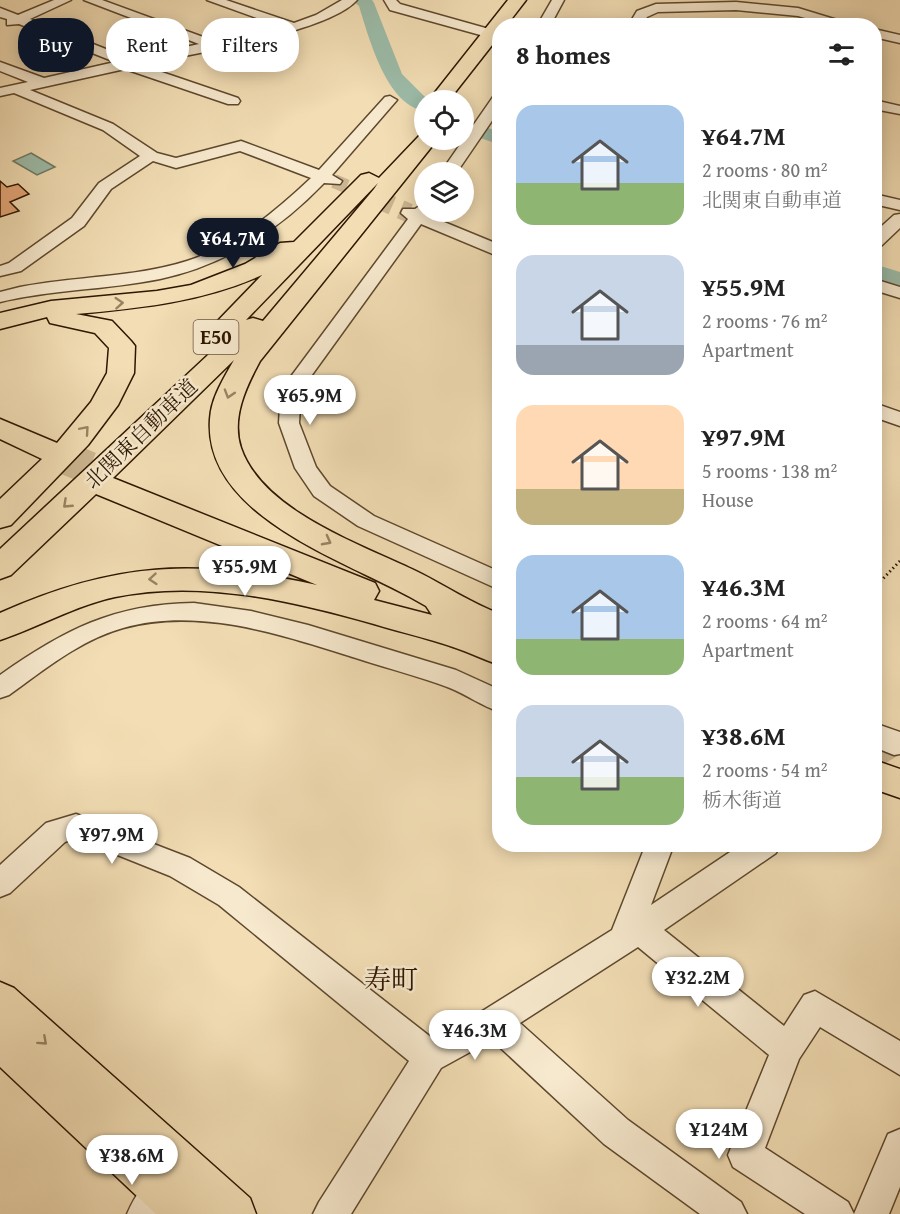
<!DOCTYPE html>
<html lang="en">
<head>
<meta charset="utf-8">
<style>
  body { margin:0; font-family:"Gentium Book Plus","Noto Serif JP",serif; background:#f6f6f6; color:#222; height:100vh; display:flex; flex-direction:column; font-size:22px; white-space:nowrap }
  * { box-sizing:border-box; margin:0 }
  p { font-size:20px; color:#767676 }
  .icon { flex:none; width:33px; height:33px; fill:none; stroke:currentColor; stroke-width:2; stroke-linecap:round; stroke-linejoin:round }
  .map { position:relative; flex:1; overflow:hidden }
  .details { position:absolute; left:492px; top:18px; width:390px; height:834px; display:flex; flex-direction:column; background:#fff; border-radius:24px; box-shadow:0 3px 15px #0003 }
  .details>* { flex:none }
  .guide { position:absolute; left:18px; top:18px; width:384px; height:54px; display:flex; gap:12px }
  .fabs { position:absolute; left:414px; top:90px; display:grid; gap:12px }
  .fabs a { display:grid; place-items:center; width:60px; height:60px; border-radius:50%; background:#fff; box-shadow:0 3px 15px #0003; font-size:30px }
  .price { position:absolute; translate:-50% -51px; padding:0 14px; border-radius:21px; background:#fff; color:#222; font-size:20px; line-height:39px; filter:drop-shadow(0 2px 3px #0008) }
  .price::after { content:''; position:absolute; left:50%; top:36px; width:18px; height:14px; margin-left:-9px; background:inherit; clip-path:polygon(0 0,100% 0,50% 100%) }
  .price.active { background:#111827; color:#fff }
  ul { padding:0; list-style:none }
  li { display:flex; align-items:center; gap:18px; height:150px; padding:0 24px }
  li span { display:grid; place-items:center; flex:none; width:168px; height:120px; border-radius:18px; color:#555 }
  li>.icon { margin-inline-start:auto }
  span .icon { width:72px; height:72px; fill:#fffc; stroke-width:1 }
  li b { font-size:26px }
  h2 { display:flex; justify-content:space-between; align-items:center; height:72px; padding:0 24px; font-size:26px }
  .tag { padding:0 21px; border-radius:24px; background:#fff; box-shadow:0 3px 15px #0003; font-size:21px; line-height:54px }
  .tag.active { background:#111827; color:#fff }
  .map>svg:first-child { display:block }
  .water { fill:#9cbca9; stroke:#707a65; stroke-width:1.5 }
  .lines { fill:none; stroke-linecap:round; stroke-linejoin:round }
  .stream { stroke:#707a65; stroke-width:3 }
  .river { fill:#9cbca9; fill-rule:evenodd }
  .building { fill:#e4a77a; stroke:#2d1600; stroke-width:1.5 }
  .minor-tunnel-far2 { stroke:#cbb590; stroke-width:14; stroke-dasharray:14 8; stroke-linecap:butt }
  .minor-tunnel-far1 { stroke:#cbb590; stroke-width:19; stroke-dasharray:19 9; stroke-linecap:butt }
  .minor-tunnel { stroke:#cbb590; stroke-width:24; stroke-dasharray:24 12; stroke-linecap:butt }
  .highway-tunnel-far1 { stroke:#cbb590; stroke-width:26; stroke-dasharray:26 13; stroke-linecap:butt }
  .highway-tunnel { stroke:#cbb590; stroke-width:33; stroke-dasharray:33 16; stroke-linecap:butt }
  .minor-casing { stroke:#5e482d; stroke-width:3 }
  .major-casing { stroke:#2d1600; stroke-width:3 }
  .highway-casing { stroke:#2d1600; stroke-width:3 }
  .path { stroke:#2d1600; stroke-width:3; stroke-dasharray:1.5 3; stroke-linecap:butt }
  .minor { fill:#f7e9ce; fill-rule:evenodd }
  .major { fill:#f2ddb4; fill-rule:evenodd }
  .highway { fill:#f2ddb4; fill-rule:evenodd }
  .oneway { stroke:#998363 }
  .labels { text-anchor:middle; stroke-width:5; stroke-linejoin:round; paint-order:stroke }
  .shield { fill:#f7e9ce; stroke:#6a553e; stroke-width:1.5 }
  .shield-label { font-size:20px; font-weight:bold; fill:#2d1600 }
  .street-label { font-size:21px; fill:#2d1600; stroke:#f7e9ce }
  .near-neighbourhood-label { font-size:27px; fill:#2d1600; stroke:#f7e9ce }
</style>
</head>
<body>
<div class="map">
<svg width="900" height="1214" viewBox="0 0 900 1214">
  <rect width="100%" height="100%" fill="#f2ddb4"/>
  <filter id="stains"><feTurbulence type="fractalNoise" baseFrequency=".00333" numOctaves="4"/><feColorMatrix values="0 0 0 0 .2 0 0 0 0 .09 0 0 0 0 .02 0 0 0 .5 -.17"/></filter>
  <radialGradient id="worn" r=".72"><stop offset=".6" stop-color="#630" stop-opacity="0"/><stop offset="1" stop-color="#630" stop-opacity=".3"/></radialGradient>
  <!-- water -->
  <path class="water" d="M31 153 55 167 37 175 13 161Z"/>
  <g class="lines">
    <!-- stream -->
    <path class="stream" d="M366 3 370 0"/>
    <!-- river -->
    <path class="river" d="M352 0H372L374 3 402 74 428 100H424V111C386 104 369 38 359 6Z
      M464 120 500 132V145L464 132Z
      M874 264 900 272V286L874 278Z"/>
  </g>
  <!-- building -->
  <path class="building" d="M0 181 7 187 18 184 29 194 10 202 19 211 0 217Z"/>
  <g class="lines">
    <!-- minor-tunnel-far2 -->
    <path class="minor-tunnel-far2" d="M334 181 378 200"/>
    <!-- minor-tunnel-far1 -->
    <path class="minor-tunnel-far1" d="M375 198 409 213"/>
    <!-- minor-tunnel -->
    <path class="minor-tunnel" d="M874 756 894 744"/>
    <!-- highway-tunnel-far1 -->
    <path class="highway-tunnel-far1" d="M52 452 63 457"/>
    <!-- highway-tunnel -->
    <path class="highway-tunnel" d="M59 455 112 478"/>
    <defs>
      <path id="minor" d="M54 0H71L30 19 131 59 199 44 84 0H102L214 41 279 26 207 0H226L294 23 316 15 342 0H357C328 33 189 54 141 65L238 98 240 101 238 104H228L125 69 30 90 113 124 157 153 176 158 241 141 319 170 385 97 390 96 397 100 332 175 342 181 340 184 324 183C278 231 225 265 160 279 107 290 53 289 0 302V292L20 287C75 276 133 278 187 261 234 246 275 212 311 178L240 151 176 168 153 161 111 189 84 226 21 271 0 276V266L9 263 72 218 99 183 140 156 103 130 14 93 0 96V88L28 82 0 71V62L44 78 115 62 19 24 7 25V19L0 17V8L18 15Z
        M384 0H396L400 4 489 29 491 32 484 36 390 10Z
        M552 0H564L550 26H537Z
        M736 2 798 8 857 26H834L798 16 736 10 658 12 647 17 641 26H628L637 11 656 4Z
        M874 29 900 35V43L874 37Z
        M500 93V109L457 172H441L495 94Z
        M874 100 900 106V114L874 109Z
        M874 194 900 200V210L874 204Z
        M424 203V212H430L427 215 500 245V257L421 224 301 390 299 423 316 467 330 486 374 516 500 572V590L358 526 314 496 295 468 279 423 281 390 408 219 401 213 403 209H415Z
        M900 214V228L880 247 874 248V233L894 215Z
        M874 279 900 287V298L874 290Z
        M874 403 900 412V426L874 417Z
        M194 603 251 611 308 625 456 670 500 690V712C482 706 467 695 450 688 421 677 390 669 359 659 285 636 201 606 123 628 80 640 44 670 9 695L0 698V675C64 630 114 604 194 603Z
        M874 723 900 732V754L894 755 874 747Z
        M76 814 190 858 239 887 432 1038 484 1010 612 930 646 844H674L651 905 742 844H780L776 853 664 930 784 1026 804 995 815 991 900 1041V1075L820 1027 799 1059 765 1148 848 1202 854 1214 888 1134 900 1129V1187L889 1214H805L733 1167 728 1155 769 1055 638 947 520 1023 628 1120 741 1202 747 1214H700L604 1144 492 1040 441 1068 351 1214H313L319 1202 409 1061 219 905 170 876 75 838 65 842 10 893 0 897V865L46 823Z
        M163 1172 175 1177 180 1189 166 1214H127C135 1196 145 1179 163 1172Z"/>
      <path id="major" d="M874 760 900 769V798L874 789Z
        M0 982 14 988 250 1198 256 1214H156L0 1067Z"/>
      <path id="highway" d="M508 0H526L506 26H500V35L449 100H429Z
        M424 134V140H437L260 361C246 387 231 418 241 448 263 512 363 545 418 572 446 586 471 603 500 614V665C484 660 469 652 453 647 427 638 400 632 374 624 292 601 201 579 115 597 74 606 39 627 0 640V613C114 562 195 558 317 585L96 494 11 575 0 579V549L223 341 209 340 205 334 262 275C202 302 141 308 76 314L112 321 131 341 135 346 134 373 118 405 88 445 11 525 0 528V499L42 459 0 439V419L57 443 91 402 107 373 109 348 95 333 50 323 47 317 0 329V313L51 301 157 291 191 285 245 264 280 243 294 242 361 175 369 173 379 178 419 136ZM378 183 374 189 263 321 253 318 246 320ZM234 360C224 378 211 398 210 419 203 515 343 560 410 597L426 606 432 615 374 600 379 591 375 583 113 478Z"/>
    </defs>
    <!-- minor casing -->
    <use href="#minor" class="minor-casing"/>
    <!-- major casing -->
    <use href="#major" class="major-casing"/>
    <!-- highway casing -->
    <use href="#highway" class="highway-casing"/>
    <!-- path -->
    <path class="path" d="M874 588 900 561"/>
    <!-- minor -->
    <use href="#minor" class="minor"/>
    <!-- major -->
    <use href="#major" class="major"/>
    <!-- highway -->
    <use href="#highway" class="highway"/>
  </g>
  <!-- one-way arrows -->
  <defs><path id="oneway-chevron" d="M-2-3.5L2.5 0L-2 3.5" fill="none" stroke-width="1.6" stroke-linecap="round" stroke-linejoin="round" transform="scale(1.5)"/></defs>
  <g class="oneway">
    <use href="#oneway-chevron" transform="translate(119 303) rotate(-4)"/>
    <use href="#oneway-chevron" transform="translate(229 394) rotate(107)"/>
    <use href="#oneway-chevron" transform="translate(85 430) rotate(-49)"/>
    <use href="#oneway-chevron" transform="translate(67 504) rotate(137)"/>
    <use href="#oneway-chevron" transform="translate(327 541) rotate(28)"/>
    <use href="#oneway-chevron" transform="translate(153 579) rotate(175)"/>
    <use href="#oneway-chevron" transform="translate(43 1041) rotate(42)"/>
  </g>
  <g class="labels">
    <!-- shield labels -->
    <rect class="shield" x="193.5" y="320" width="45" height="34" rx="4.5"/>
    <g class="shield-label">
      <text x="216" y="344">E50</text>
    </g>
    <!-- street labels -->
    <g class="street-label">
      <text transform="translate(141 434) rotate(-44)" y="7">北関東自動車道</text>
    </g>
    <!-- near-neighbourhood labels -->
    <g class="near-neighbourhood-label">
      <text x="391" y="989">寿町</text>
    </g>
  </g>
  <rect width="100%" height="100%" filter="url(#stains)"/>
  <rect width="100%" height="100%" fill="url(#worn)"/>
</svg>
<div class="fabs">
<a><svg class="icon" aria-label="locate" viewBox="0 0 24 24"><circle cx="12" cy="12" r="6"/><path d="M12 2v4M12 18v4M2 12h4M18 12h4"/></svg></a>
<a><svg class="icon" aria-label="layers" viewBox="0 0 24 24"><path d="M12 4l9 5-9 5-9-5zM3 14l9 5 9-5"/></svg></a>
</div>
<b class="price active" style="left:233px;top:269px">¥64.7M</b>
<b class="price" style="left:310px;top:426px">¥65.9M</b>
<b class="price" style="left:245px;top:597px">¥55.9M</b>
<b class="price" style="left:112px;top:865px">¥97.9M</b>
<b class="price" style="left:698px;top:1008px">¥32.2M</b>
<b class="price" style="left:475px;top:1061px">¥46.3M</b>
<b class="price" style="left:719px;top:1160px">¥124M</b>
<b class="price" style="left:132px;top:1186px">¥38.6M</b>
<div class="guide">
<a class="tag active">Buy</a>
<a class="tag">Rent</a>
<a class="tag">Filters</a>
</div>
<section class="details">
<h2>8 homes<svg class="icon" aria-label="filters" viewBox="0 0 24 24"><path d="M4 7h16M4 17h16"/><circle cx="9" cy="7" r="2"/><circle cx="15" cy="17" r="2"/></svg></h2>
<ul>
<li><span style="background:linear-gradient(#a9c7e8 65%,#8fb573 0)"><svg class="icon" aria-label="home" viewBox="0 0 24 24"><path d="M3 11l9-7 9 7M6 9v11h12V9"/></svg></span><div><b>¥64.7M</b><p>2 rooms · 80 m²</p><p>北関東自動車道</p></div></li>
<li><span style="background:linear-gradient(#c9d6e8 75%,#9aa5b1 0)"><svg class="icon" aria-label="home" viewBox="0 0 24 24"><path d="M3 11l9-7 9 7M6 9v11h12V9"/></svg></span><div><b>¥55.9M</b><p>2 rooms · 76 m²</p><p>Apartment</p></div></li>
<li><span style="background:linear-gradient(#ffd9b3 70%,#c2b280 0)"><svg class="icon" aria-label="home" viewBox="0 0 24 24"><path d="M3 11l9-7 9 7M6 9v11h12V9"/></svg></span><div><b>¥97.9M</b><p>5 rooms · 138 m²</p><p>House</p></div></li>
<li><span style="background:linear-gradient(#a9c7e8 70%,#8fb573 0)"><svg class="icon" aria-label="home" viewBox="0 0 24 24"><path d="M3 11l9-7 9 7M6 9v11h12V9"/></svg></span><div><b>¥46.3M</b><p>2 rooms · 64 m²</p><p>Apartment</p></div></li>
<li><span style="background:linear-gradient(#c9d6e8 60%,#8fb573 0)"><svg class="icon" aria-label="home" viewBox="0 0 24 24"><path d="M3 11l9-7 9 7M6 9v11h12V9"/></svg></span><div><b>¥38.6M</b><p>2 rooms · 54 m²</p><p>栃木街道</p></div></li>
</ul>
</section>
</div>
</body>
</html>
